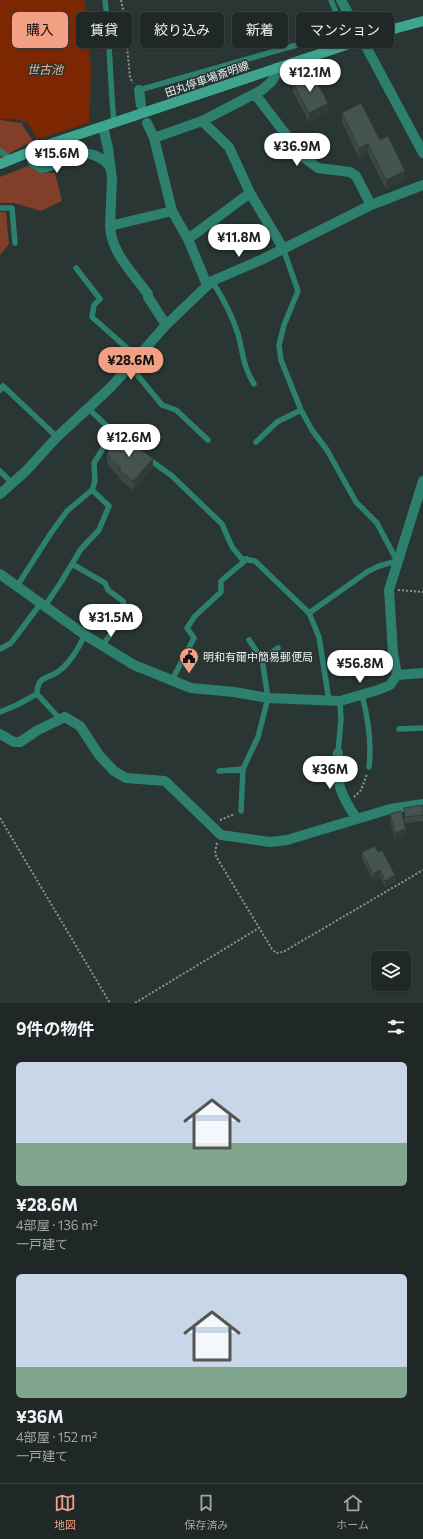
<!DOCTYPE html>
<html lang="ja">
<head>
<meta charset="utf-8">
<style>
  body { margin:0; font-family:Commissioner,"Noto Sans JP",sans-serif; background:#27302e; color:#f1f3f6; height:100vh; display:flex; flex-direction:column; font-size:15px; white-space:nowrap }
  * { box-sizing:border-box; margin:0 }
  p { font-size:13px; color:#a1a6a7 }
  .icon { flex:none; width:22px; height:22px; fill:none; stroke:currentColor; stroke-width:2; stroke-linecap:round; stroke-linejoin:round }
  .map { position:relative; height:1003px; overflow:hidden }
  .panel { display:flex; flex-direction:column; background:#1f2826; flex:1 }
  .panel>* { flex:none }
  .banner { position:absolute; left:12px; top:12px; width:399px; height:36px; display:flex; gap:8px }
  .buttons { position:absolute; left:371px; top:951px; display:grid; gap:8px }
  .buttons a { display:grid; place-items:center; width:40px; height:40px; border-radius:6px; background:#1f2826; box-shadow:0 1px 3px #0004,0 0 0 1px #3c4443; font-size:20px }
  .price { position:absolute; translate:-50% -34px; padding:0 9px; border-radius:14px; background:#fff; color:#222; font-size:13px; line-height:26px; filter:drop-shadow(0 1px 2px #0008) }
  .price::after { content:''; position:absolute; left:50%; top:24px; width:12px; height:9px; margin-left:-6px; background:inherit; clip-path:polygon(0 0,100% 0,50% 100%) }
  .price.active { background:#f39f83; color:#111 }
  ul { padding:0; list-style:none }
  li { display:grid; align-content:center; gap:8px; height:212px; padding:0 16px }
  li span { display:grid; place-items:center; height:124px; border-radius:6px; color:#555 }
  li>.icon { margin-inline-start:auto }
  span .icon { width:72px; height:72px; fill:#fffc; stroke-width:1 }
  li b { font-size:17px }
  h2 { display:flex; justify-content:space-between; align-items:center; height:48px; padding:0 16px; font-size:17px }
  .tag { padding:0 14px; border-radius:6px; background:#1f2826; box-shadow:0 1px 3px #0004,0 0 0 1px #3c4443; font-size:14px; line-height:36px }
  .tag.active { background:#f39f83; color:#111 }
  .tab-bar { display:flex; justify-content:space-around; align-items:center; height:56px; border-top:1px solid #3c4443; background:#1f2826; font-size:11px; color:#a1a6a7 }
  .tab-bar a { display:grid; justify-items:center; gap:2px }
  .tab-bar .active { color:#f39f83 }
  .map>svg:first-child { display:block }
  .green { fill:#813e28 }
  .water { fill:#7d2702 }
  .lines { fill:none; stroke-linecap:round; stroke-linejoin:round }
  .path { stroke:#8a9492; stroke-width:2; stroke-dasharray:2 2; stroke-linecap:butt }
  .lane { stroke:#2d806e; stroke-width:5.5 }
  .street { stroke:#2d806e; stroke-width:10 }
  .secondary { stroke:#3ea68f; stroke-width:10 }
  .wall { fill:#3c4845 }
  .shaded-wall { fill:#313b38 }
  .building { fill:#465450; stroke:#313b38 }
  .labels { text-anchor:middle; stroke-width:3; stroke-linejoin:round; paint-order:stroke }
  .street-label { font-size:11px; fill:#e9f1ef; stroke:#293633 }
  .poi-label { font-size:11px; fill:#e9f1ef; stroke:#293633; text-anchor:start }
  .water-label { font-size:12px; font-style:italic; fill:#f4aa91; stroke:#293633 }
</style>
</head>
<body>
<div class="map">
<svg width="423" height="1003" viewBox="0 0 423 1003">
  <rect width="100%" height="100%" fill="#293633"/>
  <!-- green -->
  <path class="green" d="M0 120 21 123 33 141 0 158Z
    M28 166 41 173H55L62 201 41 211 14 203H0V177Z
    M0 212H6L9 244 0 255Z"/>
  <!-- water -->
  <path class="water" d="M0 0H84L86 10 91 74 89 123 37 139 28 123 16 119H0Z"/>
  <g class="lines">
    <!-- path -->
    <path class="path" d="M121 0 124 14 130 78 133 83
      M398 590 423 592
      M354 797 361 790 367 774
      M0 818 110 1003
      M220 820 235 814
      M217 843 215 853 217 858 272 949 276 953 283 952 423 870
      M135 1003 259 928"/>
    <!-- lane -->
    <path class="lane" d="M105 0C110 41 110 82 114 123
      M139 90 339 33 342 27 331 0
      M0 151 11 159
      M0 208H12L15 243
      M283 248 298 291 284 325 279 345 281 360 301 410 312 430 327 450 356 502 377 523 397 561 379 566 367 572 309 613
      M76 268 100 299 94 305 92 317 137 357
      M212 281C223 298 232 315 238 334 243 352 243 367 254 384
      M130 366 162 405 176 410 208 440
      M0 390 3 386 57 437
      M89 409 113 432 126 442
      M256 442 277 422 301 410
      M147 458 172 476 222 524 232 547 242 559 255 561 309 613 319 637 329 701
      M0 471 12 483
      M72 564 105 583 108 590 123 601 126 613 102 646
      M17 586 51 533 67 511 92 490 95 481 94 463 113 432
      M45 606 61 582 81 549 99 530 109 506 92 490
      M249 640 262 659
      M0 649 11 643 41 603
      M172 680 194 638 187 628 195 616 221 592V581L247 559
      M362 695C368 718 372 743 369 767
      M0 712 17 705 37 694
      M61 720 37 694C37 675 49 679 59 671 64 667 69 662 72 657 77 651 81 642 85 635
      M399 729 423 728
      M338 753 341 719 340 701
      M219 771 243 769
      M241 811 243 769 258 737 268 698 262 659 278 648"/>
    <!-- street -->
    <path class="street" d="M341 0 423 153
      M139 90 141 105
      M255 94 303 157 318 168 350 172 356 176 371 205
      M202 121 229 147 250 193 283 248
      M147 123 154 138
      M103 127 108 148 112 179 110 226
      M29 152 33 163 42 168C50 168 55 162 61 158 71 152 88 152 98 157 103 159 107 163 110 167
      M188 239 250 193
      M207 285 188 239 172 211 154 138 202 121 262 90 272 81 275 76 276 68
      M166 325 148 297V294C133 273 111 253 110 226L172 211
      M0 494 26 471 57 437 111 387 166 325 212 281 261 260 371 205 423 185
      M0 574 85 635 134 665 191 688 234 692 268 698 340 701 378 690 390 685 397 675 423 673
      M397 675 393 653 389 590 423 481
      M0 734 14 742H20L38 730 65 717 80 726 99 755 114 771 126 778 165 781 221 835 270 842 287 840 390 809 423 804
      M338 753C334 780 342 798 357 819"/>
    <!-- secondary -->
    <path class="secondary" d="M0 164 47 145 397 28 423 21"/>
  </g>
  <!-- wall -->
  <path class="wall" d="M293 83 328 112 309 122 293 92Z
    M342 113 380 140 405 180 386 189 368 153 359 158 342 122Z
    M107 453 153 468 133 490 119 479V476L109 467V465L107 463Z
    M423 805V821L405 823 404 808Z
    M390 814 406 835 395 839 390 821Z
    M362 852 395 882 385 887 380 877 373 880 362 859Z"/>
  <!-- shaded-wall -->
  <path class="shaded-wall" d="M328 103V112L309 122V113Z
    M368 144V153L359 158V148Z
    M405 171V180L386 189V180Z
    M153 459V468L133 490V481Z
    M406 829V835L395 839V833Z
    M380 870V877L373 880V874Z
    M395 875V882L385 887V881Z"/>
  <!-- building -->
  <path class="building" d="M312 73 328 103 309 113 293 83Z
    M361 103 380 140 388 136 405 171 386 180 368 144 359 148 342 113Z
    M122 435 153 459 133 481 119 470 121 468 109 458 110 457 107 453Z
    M423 805V815L405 817 404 808Z
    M401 811 406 829 395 833 390 814Z
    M375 846 378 852 382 850 395 875 385 881 380 870 373 874 362 852Z"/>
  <!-- icons -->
  <defs>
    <symbol id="civic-pin" viewBox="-11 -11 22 30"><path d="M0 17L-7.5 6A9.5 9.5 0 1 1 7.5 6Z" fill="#f39f83" stroke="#293633"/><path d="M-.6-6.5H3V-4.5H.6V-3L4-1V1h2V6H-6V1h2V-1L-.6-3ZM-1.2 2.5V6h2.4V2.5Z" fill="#111"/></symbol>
  </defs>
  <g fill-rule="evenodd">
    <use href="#civic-pin" x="178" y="646" width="22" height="30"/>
  </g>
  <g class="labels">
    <!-- street labels -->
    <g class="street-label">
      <text transform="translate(207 79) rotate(-19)" y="4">田丸停車場斎明線</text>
    </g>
    <!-- poi labels -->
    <g class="poi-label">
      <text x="203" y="661">明和有爾中簡易郵便局</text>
    </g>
    <!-- water labels -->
    <g class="water-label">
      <text x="45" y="74">世古池</text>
    </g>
  </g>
</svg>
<div class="buttons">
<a><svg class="icon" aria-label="layers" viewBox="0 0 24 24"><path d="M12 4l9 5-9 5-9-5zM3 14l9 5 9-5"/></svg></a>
</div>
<b class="price" style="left:310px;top:93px">¥12.1M</b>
<b class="price" style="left:297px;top:167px">¥36.9M</b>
<b class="price" style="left:57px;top:174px">¥15.6M</b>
<b class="price" style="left:239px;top:258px">¥11.8M</b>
<b class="price active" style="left:131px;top:381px">¥28.6M</b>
<b class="price" style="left:129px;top:458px">¥12.6M</b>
<b class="price" style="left:111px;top:638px">¥31.5M</b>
<b class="price" style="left:360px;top:684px">¥56.8M</b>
<b class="price" style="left:330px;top:790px">¥36M</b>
<div class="banner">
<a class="tag active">購入</a>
<a class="tag">賃貸</a>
<a class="tag">絞り込み</a>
<a class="tag">新着</a>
<a class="tag">マンション</a>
</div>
</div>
<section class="panel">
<h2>9件の物件<svg class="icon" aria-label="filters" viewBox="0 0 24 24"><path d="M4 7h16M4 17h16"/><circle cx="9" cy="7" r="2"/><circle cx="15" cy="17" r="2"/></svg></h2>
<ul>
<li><span style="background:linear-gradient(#c9d6e8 65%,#7fa58c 0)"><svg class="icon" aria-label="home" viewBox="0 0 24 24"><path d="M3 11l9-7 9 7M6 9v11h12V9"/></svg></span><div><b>¥28.6M</b><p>4部屋 · 136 m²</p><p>一戸建て</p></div></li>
<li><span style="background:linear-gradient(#c9d6e8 75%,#7fa58c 0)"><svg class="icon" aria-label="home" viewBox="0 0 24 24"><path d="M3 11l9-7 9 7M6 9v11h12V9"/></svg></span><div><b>¥36M</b><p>4部屋 · 152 m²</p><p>一戸建て</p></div></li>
</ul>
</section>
<nav class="tab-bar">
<a class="active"><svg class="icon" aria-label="map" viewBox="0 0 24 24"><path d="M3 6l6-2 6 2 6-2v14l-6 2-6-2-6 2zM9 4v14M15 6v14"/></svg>地図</a>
<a><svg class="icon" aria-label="saved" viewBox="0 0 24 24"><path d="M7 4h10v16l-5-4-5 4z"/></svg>保存済み</a>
<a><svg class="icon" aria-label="home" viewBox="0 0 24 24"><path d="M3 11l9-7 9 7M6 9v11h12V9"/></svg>ホーム</a>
</nav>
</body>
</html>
